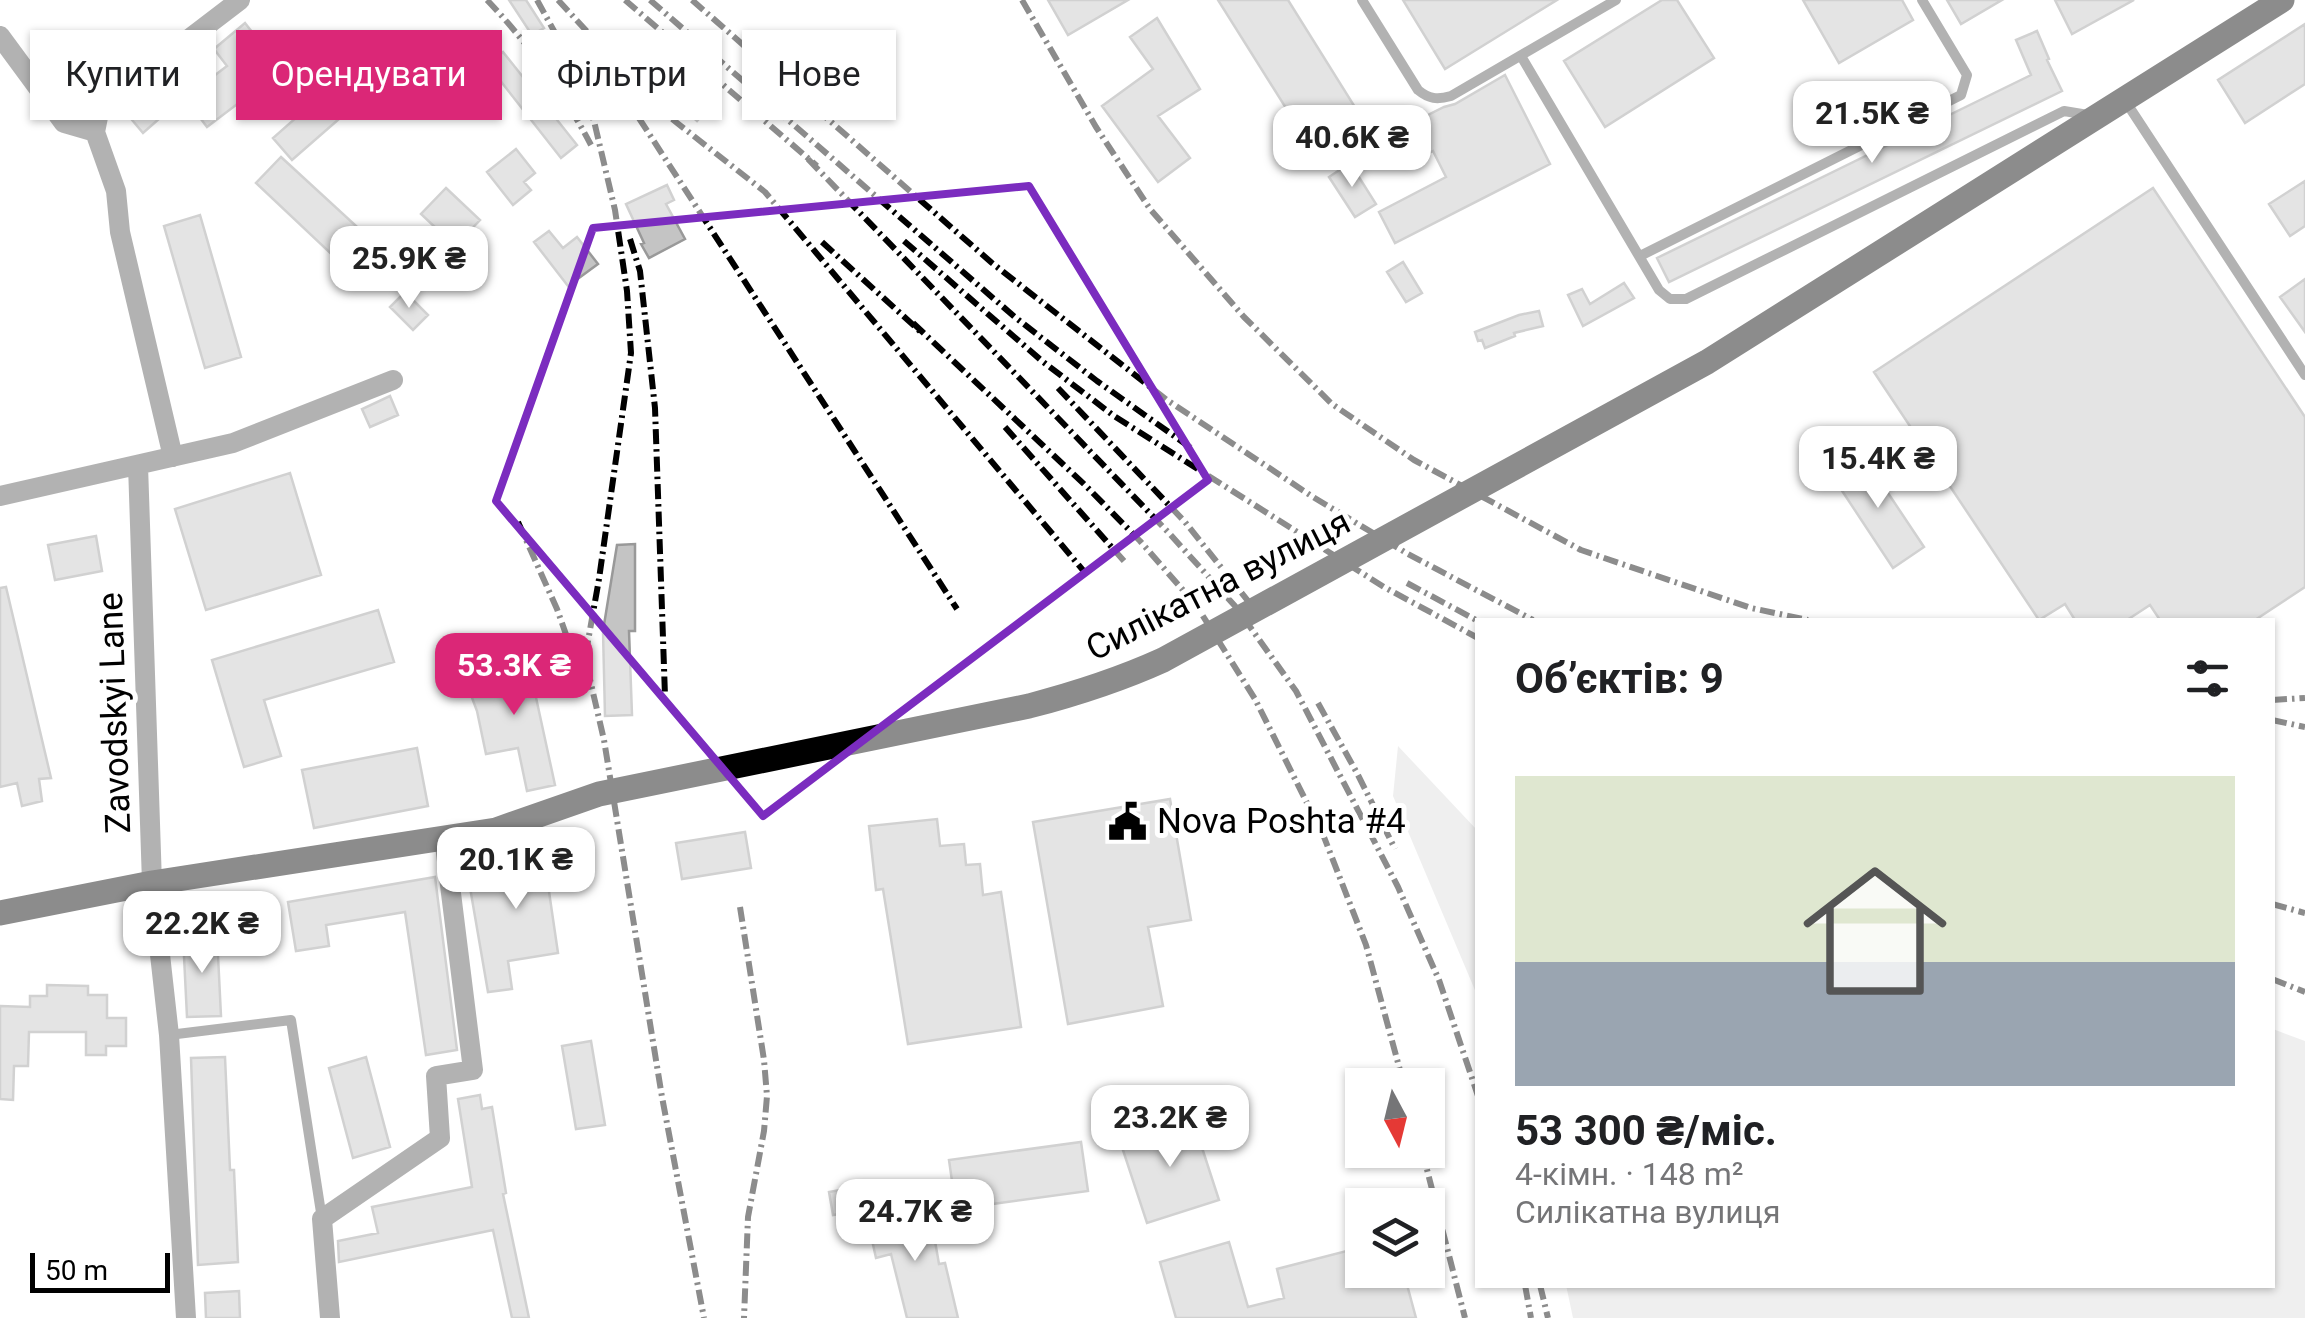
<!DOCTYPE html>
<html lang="uk">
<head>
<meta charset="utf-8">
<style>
  body { margin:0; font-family:Roboto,sans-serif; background:#f2f2f2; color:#202124; height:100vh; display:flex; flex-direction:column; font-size:38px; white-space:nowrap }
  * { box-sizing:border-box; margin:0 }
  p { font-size:32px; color:#757577 }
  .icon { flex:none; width:55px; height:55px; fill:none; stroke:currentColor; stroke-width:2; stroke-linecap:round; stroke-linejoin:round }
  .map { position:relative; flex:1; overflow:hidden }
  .drawer { position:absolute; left:1475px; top:618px; width:800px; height:670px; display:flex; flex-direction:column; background:#fff; border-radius:0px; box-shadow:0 2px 8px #0004 }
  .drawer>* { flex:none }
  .hud { position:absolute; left:30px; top:30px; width:950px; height:90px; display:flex; gap:20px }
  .needle { width:65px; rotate:173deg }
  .tools { position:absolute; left:1345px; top:1068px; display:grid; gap:20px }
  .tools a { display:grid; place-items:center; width:100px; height:100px; border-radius:0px; background:#fff; box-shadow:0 2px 8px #0004; font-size:50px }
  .scale { position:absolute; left:30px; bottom:25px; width:140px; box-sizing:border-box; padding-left:10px; border:5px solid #000; border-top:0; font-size:28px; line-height:35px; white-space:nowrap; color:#000; -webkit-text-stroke:8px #fff; paint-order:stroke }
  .price { position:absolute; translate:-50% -85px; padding:0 22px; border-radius:20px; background:#fff; color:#222; font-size:32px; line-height:65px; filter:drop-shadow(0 2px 5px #0008) }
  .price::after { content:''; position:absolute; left:50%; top:60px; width:30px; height:22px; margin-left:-15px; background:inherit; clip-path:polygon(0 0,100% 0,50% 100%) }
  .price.selected { background:#db2777; color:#fff }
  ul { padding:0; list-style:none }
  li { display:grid; align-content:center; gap:20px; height:530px; padding:0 40px }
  li span { display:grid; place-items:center; height:310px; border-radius:0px; color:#555 }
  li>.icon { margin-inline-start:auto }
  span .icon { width:180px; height:180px; fill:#fffc; stroke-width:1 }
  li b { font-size:42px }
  h2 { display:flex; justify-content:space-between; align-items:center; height:120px; padding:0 40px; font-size:42px }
  .pill { padding:0 35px; border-radius:0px; background:#fff; box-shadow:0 2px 8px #0004; font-size:35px; line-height:90px }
  .pill.selected { background:#db2777; color:#fff }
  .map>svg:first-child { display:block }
  .grass { fill:#dcdcdc }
  .building { fill:#c4c4c4; stroke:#999; stroke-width:2.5 }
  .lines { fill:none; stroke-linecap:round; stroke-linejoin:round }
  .service { stroke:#555; stroke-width:10 }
  .minor { stroke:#555; stroke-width:20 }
  .primary { stroke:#000; stroke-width:25 }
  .rail { stroke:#000; stroke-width:6; stroke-dasharray:15 5 2.5 5; stroke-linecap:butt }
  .marked { fill:none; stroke:#7b2cbf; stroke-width:8; stroke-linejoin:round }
  .labels { text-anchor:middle; stroke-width:10; stroke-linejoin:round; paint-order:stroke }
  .street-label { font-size:35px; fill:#000; stroke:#fff }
  .poi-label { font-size:35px; fill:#000; stroke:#fff; text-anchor:start }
</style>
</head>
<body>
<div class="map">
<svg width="2305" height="1318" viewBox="0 0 2305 1318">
  <rect width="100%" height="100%" fill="#fff"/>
  <!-- grass -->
  <path class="grass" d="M1398 746 1477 830V995L1393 796Z
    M2273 1029 2305 1041V1318H1573L1566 1285H2272Z"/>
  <!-- building -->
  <path class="building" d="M509 0H526L544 28 532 35Z
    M1048 0H1128L1068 35Z
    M1218 0H1288L1363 120 1313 151Z
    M1403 0H1557L1445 69Z
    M1662 0H1677L1714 58 1605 127 1564 61Z
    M1803 0H1902L1913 20 1839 63Z
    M1947 0H2002L1961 24Z
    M2055 0H2134L2072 34Z
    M1157 18 1200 89 1158 116 1190 158 1158 182 1102 106 1153 69 1130 37Z
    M245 23 282 70 207 127 185 98 227 66 214 49Z
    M2305 24V84L2245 123 2218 80Z
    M2037 31 2049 59 2047 60 2062 91 1669 282 1657 258 2031 75 2016 40Z
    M397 33 430 70 471 34 490 55 428 109 394 71 292 160 273 138 374 49 377 52Z
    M503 52 577 145 561 158 488 65Z
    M1505 75 1550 164 1395 243 1379 212 1446 177 1433 151 1412 162 1396 131 1444 107 1455 104Z
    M687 76 715 101 697 121 669 96Z
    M150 86 169 110 143 133 122 108Z
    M516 149 535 173 524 182 531 190 513 205 487 172Z
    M281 157 367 236 342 264 256 183Z
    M1350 163 1376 204 1355 217 1329 177Z
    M2305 181V226L2290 236 2269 204Z
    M667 185 674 200 666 204 685 239 649 258 641 244 644 243 626 204Z
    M446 188 480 220 455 246 421 214Z
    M2153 188 2305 417V587L2255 620H2160L2150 605 2127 620H2075L2065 604 2039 620 1874 372Z
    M200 215 241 357 205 368 164 226Z
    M549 231 563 248 577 237 598 264 568 286 534 242Z
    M1403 262 1422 293 1406 302 1387 272Z
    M2305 279V332L2280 297Z
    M1624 283 1634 298 1583 326 1568 295 1582 289 1590 304Z
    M405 292 428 315 413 330 390 307Z
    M1539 311 1543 326 1514 333 1515 336 1485 348 1482 340 1478 341 1475 332 1519 315Z
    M390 396 398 415 370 427 362 409Z
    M1862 454 1924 547 1893 568 1831 474Z
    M290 473 321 575 206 610 175 509Z
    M96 536 102 571 55 580 48 545Z
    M635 544V631H629L632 715 605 716 603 631 617 545Z
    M6 587 51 778 39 779 42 801 22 806 17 783 0 787V588Z
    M378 610 394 662 264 700 281 756 244 767 212 660Z
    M533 658 543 691 535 693 555 785 527 791 518 748 486 754 477 711 465 679Z
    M417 748 428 806 314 828 302 770Z
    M1170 799 1191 920 1148 927 1163 1006 1068 1024 1033 822Z
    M937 819 940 846 964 844 966 865 980 864 983 895 1001 892 1021 1027 908 1044 883 889 876 890 869 826Z
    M745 832 751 868 682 879 676 843Z
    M577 851 581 870 547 878 558 953 508 961 512 989 488 992 467 870Z
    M435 877 457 1050 426 1055 405 912 326 925 329 946 296 951 288 902Z
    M217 935 221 1016 187 1017 183 936Z
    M47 985 88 986V995H107V1018H126V1046H106V1055H86V1032H29L28 1066H14L13 1100 0 1099V1006L30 1007V996H47Z
    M591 1041 605 1125 576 1129 562 1046Z
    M225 1057 230 1170H234L238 1262 198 1265 191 1058Z
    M366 1057 390 1147 353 1158 329 1068Z
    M480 1095 482 1109 492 1107 506 1193 503 1194 529 1318H512L493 1230 339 1262 338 1241 378 1233 372 1207 472 1187 458 1099Z
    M1192 1117 1219 1200 1147 1223 1120 1141Z
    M1081 1142 1088 1191 956 1209 949 1160Z
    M874 1184 878 1208 833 1215 829 1192Z
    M929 1207 939 1264 945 1263 958 1318H907L891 1254 876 1258 868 1222Z
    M1229 1242 1248 1307 1284 1298 1277 1269 1362 1247V1270H1403L1416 1318H1176L1160 1262Z
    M239 1291 240 1318H206L205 1293Z"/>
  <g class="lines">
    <!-- service -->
    <path class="service" d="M1362 0 1418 90C1429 99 1437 100 1451 96L1616 0
      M1521 56 1659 290 1670 299H1686L2064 111 2088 115
      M2124 99 2305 375
      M1640 256 1961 95 1967 75 1922 0
      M169 1035 291 1020 322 1219"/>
    <!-- minor -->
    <path class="minor" d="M0 36 64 123 95 132
      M95 132 116 191 120 232 173 457
      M95 132 100 107 240 0
      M138 465 152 883 169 1035 186 1318
      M0 496 233 443 393 380
      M330 1318 322 1219 440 1138 436 1076 473 1070 444 837"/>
    <!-- primary -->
    <path class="primary" d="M0 913 152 883 496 830 599 794 1029 706C1075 694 1119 680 1163 660L1707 362 2282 0"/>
    <!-- rail -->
    <path class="rail" d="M487 0C529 44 563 92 591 145
      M537 0 570 60 594 121 615 210 627 291 631 353 599 579 585 658 604 740 662 1097 704 1318
      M558 0 638 87 667 115 765 192 1087 575
      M625 0 817 166
      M650 0 1016 318 1097 381 1191 448
      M692 0 992 263 1167 400 1313 497 1408 554 1533 620
      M1022 0 1096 127 1150 209 1244 317 1332 404 1414 460 1581 550 1751 608 1808 620
      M609 72 957 609
      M808 159 1168 532 1235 606 1296 691 1398 887 1439 980 1478 1096
      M630 239 640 271 655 408 665 696
      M904 241 1042 361 1114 416 1384 587 1478 638
      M822 242 922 333
      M913 323 1085 485 1140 541 1196 605 1255 699 1324 837 1366 945 1404 1085
      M1058 388 1185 522 1260 616
      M1005 427 1124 561
      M518 522 557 609 580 674
      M1407 583 1478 621
      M2272 700 2305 698
      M1318 703 1357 773 1395 849
      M2272 720 2305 727
      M2272 904 2305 913
      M740 907 764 1060 767 1096 764 1131 748 1217 744 1318
      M2272 979 2305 992
      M1422 1150 1465 1318
      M1525 1285 1531 1318
      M1540 1285 1548 1318"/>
  </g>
  <!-- marked area -->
  <path d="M0 0H2305V1318H0ZM1029 186 1208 480 763 816 496 501 593 228Z" fill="#fff" fill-opacity=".55" fill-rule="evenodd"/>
  <path class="marked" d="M1029 186 1208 480 763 816 496 501 593 228Z"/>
  <!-- icons -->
  <defs>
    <symbol id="civic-bare" viewBox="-9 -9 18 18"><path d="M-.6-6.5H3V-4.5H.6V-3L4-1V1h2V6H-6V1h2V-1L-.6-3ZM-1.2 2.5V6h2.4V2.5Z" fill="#000" stroke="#fff" stroke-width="2.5" paint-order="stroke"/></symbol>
  </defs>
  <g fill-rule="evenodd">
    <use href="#civic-bare" x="1100" y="794" width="55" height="55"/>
  </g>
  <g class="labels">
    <!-- street labels -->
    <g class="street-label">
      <text transform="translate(1218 585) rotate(-27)" y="12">Силікатна вулиця</text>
      <text transform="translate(114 713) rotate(-92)" y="12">Zavodskyi Lane</text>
    </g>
    <!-- poi labels -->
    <g class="poi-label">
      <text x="1157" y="833">Nova Poshta #4</text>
    </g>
  </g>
</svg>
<div class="tools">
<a><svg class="needle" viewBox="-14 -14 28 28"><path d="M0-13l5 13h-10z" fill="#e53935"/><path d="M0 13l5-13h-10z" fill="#757577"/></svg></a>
<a><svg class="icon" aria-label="layers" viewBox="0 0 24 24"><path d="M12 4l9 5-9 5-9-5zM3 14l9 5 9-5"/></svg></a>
</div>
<div class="scale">50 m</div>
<b class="price" style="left:1872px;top:166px">21.5K ₴</b>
<b class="price" style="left:1352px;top:190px">40.6K ₴</b>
<b class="price" style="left:409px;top:311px">25.9K ₴</b>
<b class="price" style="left:1878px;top:511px">15.4K ₴</b>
<b class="price selected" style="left:514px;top:718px">53.3K ₴</b>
<b class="price" style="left:516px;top:912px">20.1K ₴</b>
<b class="price" style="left:202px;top:976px">22.2K ₴</b>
<b class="price" style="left:1170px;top:1170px">23.2K ₴</b>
<b class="price" style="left:915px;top:1264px">24.7K ₴</b>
<div class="hud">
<a class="pill">Купити</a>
<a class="pill selected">Орендувати</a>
<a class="pill">Фільтри</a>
<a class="pill">Нове</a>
</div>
<section class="drawer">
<h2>Об’єктів: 9<svg class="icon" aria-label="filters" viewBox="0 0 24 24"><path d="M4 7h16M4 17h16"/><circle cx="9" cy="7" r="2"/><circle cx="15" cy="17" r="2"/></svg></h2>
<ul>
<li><span style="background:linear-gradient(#dfe7d0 60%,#9aa5b1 0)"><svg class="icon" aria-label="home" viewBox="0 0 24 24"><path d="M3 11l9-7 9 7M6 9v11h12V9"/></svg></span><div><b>53 300 ₴/міс.</b><p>4-кімн. · 148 m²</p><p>Силікатна вулиця</p></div></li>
</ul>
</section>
</div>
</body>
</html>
